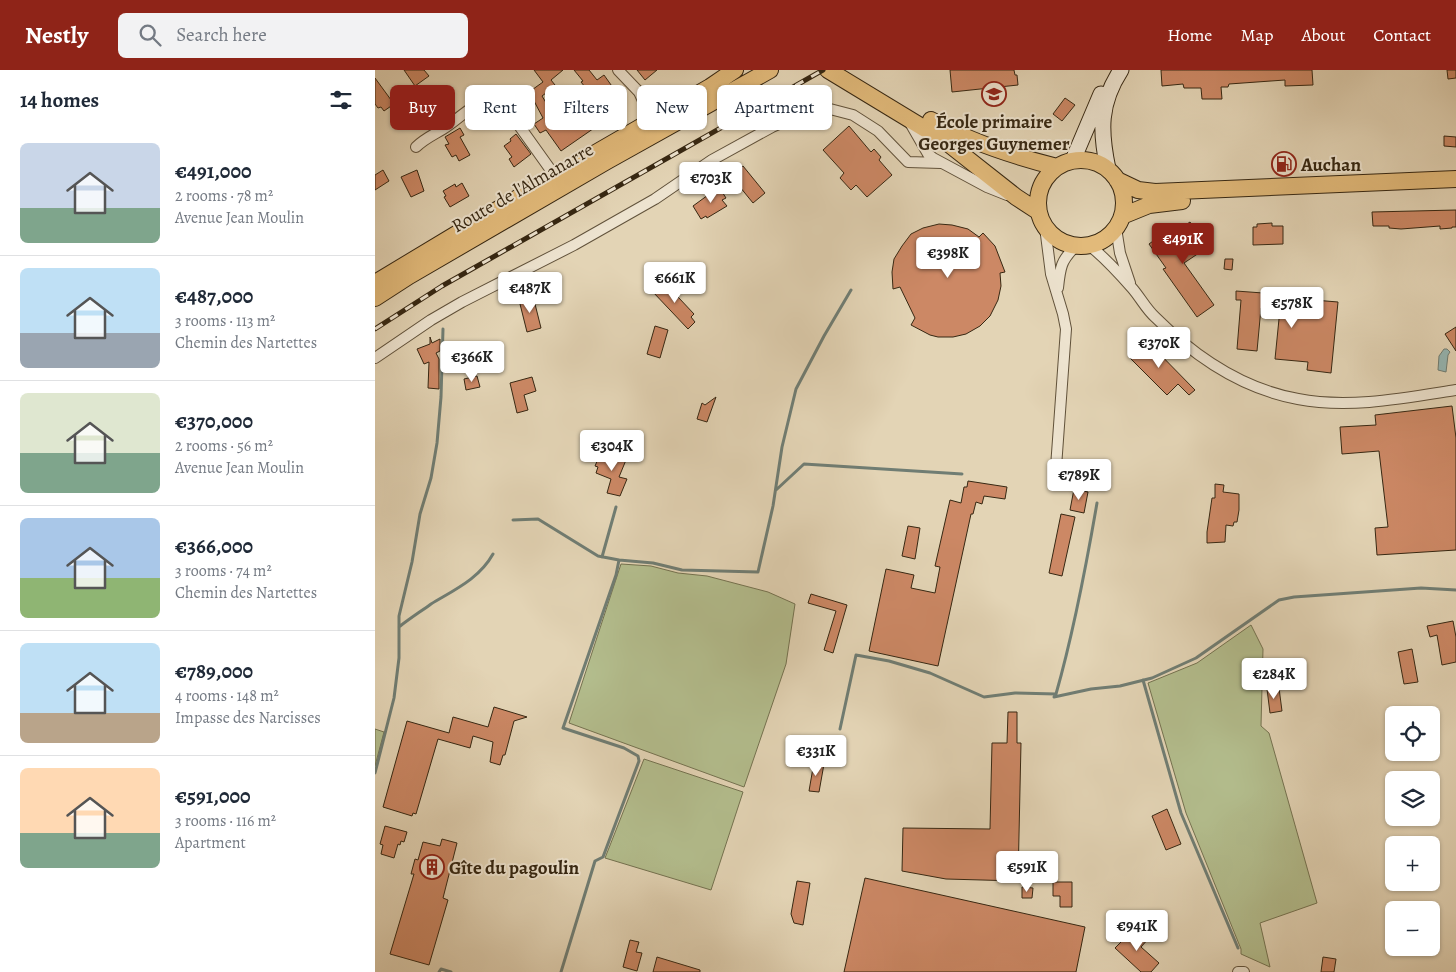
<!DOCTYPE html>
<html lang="en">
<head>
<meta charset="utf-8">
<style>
  body { margin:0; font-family:Alegreya,serif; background:#f2f2f3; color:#1f2937; height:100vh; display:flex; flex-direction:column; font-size:19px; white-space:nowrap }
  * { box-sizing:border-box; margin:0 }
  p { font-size:16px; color:#747a83 }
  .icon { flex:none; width:28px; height:28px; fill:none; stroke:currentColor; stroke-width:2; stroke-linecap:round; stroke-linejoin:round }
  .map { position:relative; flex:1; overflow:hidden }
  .sheet { display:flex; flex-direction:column; background:#fff; width:375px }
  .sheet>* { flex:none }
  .hud { position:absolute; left:15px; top:15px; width:475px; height:45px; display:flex; gap:10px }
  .fabs { position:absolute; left:1010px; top:636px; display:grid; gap:10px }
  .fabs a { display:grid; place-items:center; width:55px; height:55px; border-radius:8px; background:#fff; box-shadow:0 1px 4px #0004; font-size:25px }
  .price { position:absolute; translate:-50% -42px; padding:0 11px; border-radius:5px; background:#fff; color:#222; font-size:16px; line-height:32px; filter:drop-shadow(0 1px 2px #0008) }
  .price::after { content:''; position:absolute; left:50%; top:30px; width:15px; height:11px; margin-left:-8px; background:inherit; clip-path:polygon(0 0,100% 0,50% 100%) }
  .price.active { background:#8f2418; color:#fff }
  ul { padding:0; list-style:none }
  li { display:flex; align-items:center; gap:15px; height:125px; padding:0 20px }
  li+li { border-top:1px solid #e0e1e3 }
  li span { display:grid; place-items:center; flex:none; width:140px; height:100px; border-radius:8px; color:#555 }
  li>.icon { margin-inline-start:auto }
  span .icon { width:60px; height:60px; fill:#fffc; stroke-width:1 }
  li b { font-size:21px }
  h2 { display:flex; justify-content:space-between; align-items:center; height:60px; padding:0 20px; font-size:21px }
  .pill { padding:0 18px; border-radius:8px; background:#fff; box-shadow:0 1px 4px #0004; font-size:18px; line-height:45px }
  .pill.active { background:#8f2418; color:#fff }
  header { display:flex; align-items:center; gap:30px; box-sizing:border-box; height:70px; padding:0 25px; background:#8f2418; color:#fff }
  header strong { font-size:24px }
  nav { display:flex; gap:28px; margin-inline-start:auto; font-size:18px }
  .search { width:350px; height:45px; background:#f2f2f3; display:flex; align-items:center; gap:12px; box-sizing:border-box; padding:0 18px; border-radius:8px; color:#747a83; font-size:19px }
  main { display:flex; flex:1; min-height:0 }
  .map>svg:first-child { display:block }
  .green { fill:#b3bd8d; stroke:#747250 }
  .water { fill:#96b7b4; stroke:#707d73 }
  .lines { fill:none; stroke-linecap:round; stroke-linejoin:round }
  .stream { stroke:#707d73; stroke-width:3 }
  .building { fill:#cc8865; stroke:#362712 }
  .street-casing { stroke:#61523b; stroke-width:12 }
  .secondary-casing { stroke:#362712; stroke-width:17 }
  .primary-casing { stroke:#362712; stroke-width:18 }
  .street { stroke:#ede3cf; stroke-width:10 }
  .secondary { stroke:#ede3cf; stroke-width:15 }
  .primary { stroke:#e2ba7a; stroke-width:16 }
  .rail-casing { stroke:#362712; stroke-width:5 }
  .rail { stroke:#ede3cf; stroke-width:3; stroke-dasharray:9; stroke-linecap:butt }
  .labels { text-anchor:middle; stroke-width:4; stroke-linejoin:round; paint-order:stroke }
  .poi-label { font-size:19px; font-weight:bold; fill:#362712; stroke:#ede3cf; text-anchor:start }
  .street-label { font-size:19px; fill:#362712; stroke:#ede3cf }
</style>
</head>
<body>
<header>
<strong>Nestly</strong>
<div class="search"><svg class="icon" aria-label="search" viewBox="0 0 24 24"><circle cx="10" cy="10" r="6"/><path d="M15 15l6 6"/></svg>Search here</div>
<nav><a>Home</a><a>Map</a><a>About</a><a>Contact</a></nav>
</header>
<main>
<section class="sheet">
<h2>14 homes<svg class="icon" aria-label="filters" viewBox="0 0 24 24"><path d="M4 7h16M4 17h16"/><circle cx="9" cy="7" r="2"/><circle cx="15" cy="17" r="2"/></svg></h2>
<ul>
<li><span style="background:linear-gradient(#c9d6e8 65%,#7fa58c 0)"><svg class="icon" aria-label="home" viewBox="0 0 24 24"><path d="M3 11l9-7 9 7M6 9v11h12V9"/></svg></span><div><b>€491,000</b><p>2 rooms · 78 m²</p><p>Avenue Jean Moulin</p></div></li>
<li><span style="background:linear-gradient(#bfe0f5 65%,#9aa5b1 0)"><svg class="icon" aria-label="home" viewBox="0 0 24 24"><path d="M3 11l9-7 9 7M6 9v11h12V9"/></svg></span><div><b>€487,000</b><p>3 rooms · 113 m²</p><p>Chemin des Nartettes</p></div></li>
<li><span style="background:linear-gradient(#dfe7d0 60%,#7fa58c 0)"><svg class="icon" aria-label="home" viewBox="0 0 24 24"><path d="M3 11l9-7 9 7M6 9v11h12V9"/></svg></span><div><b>€370,000</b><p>2 rooms · 56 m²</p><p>Avenue Jean Moulin</p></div></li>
<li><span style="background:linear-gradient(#a9c7e8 60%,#8fb573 0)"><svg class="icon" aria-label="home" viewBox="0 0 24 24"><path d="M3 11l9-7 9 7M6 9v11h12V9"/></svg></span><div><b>€366,000</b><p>3 rooms · 74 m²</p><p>Chemin des Nartettes</p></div></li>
<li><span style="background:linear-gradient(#bfe0f5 70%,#b9a48a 0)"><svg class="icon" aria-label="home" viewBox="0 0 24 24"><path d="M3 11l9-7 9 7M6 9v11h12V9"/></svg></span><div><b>€789,000</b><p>4 rooms · 148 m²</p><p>Impasse des Narcisses</p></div></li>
<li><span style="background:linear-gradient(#ffd9b3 65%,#7fa58c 0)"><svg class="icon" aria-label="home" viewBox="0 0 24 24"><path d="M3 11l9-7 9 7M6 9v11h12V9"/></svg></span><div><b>€591,000</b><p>3 rooms · 116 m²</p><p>Apartment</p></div></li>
</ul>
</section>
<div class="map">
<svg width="1081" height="902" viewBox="0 0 1081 902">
  <rect width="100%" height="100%" fill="#e3d4b5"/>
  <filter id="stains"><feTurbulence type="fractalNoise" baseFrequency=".004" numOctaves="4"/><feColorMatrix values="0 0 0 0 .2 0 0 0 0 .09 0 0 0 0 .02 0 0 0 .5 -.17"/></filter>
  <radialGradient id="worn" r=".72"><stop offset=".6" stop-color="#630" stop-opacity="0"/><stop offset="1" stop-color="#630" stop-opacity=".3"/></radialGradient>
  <!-- green -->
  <path class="green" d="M246 494 276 496 303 503 332 506 393 522 420 534 411 594 369 717 194 653Z
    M876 555 888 579 886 656 894 663 942 833 885 853 895 897 866 884V879L811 743 773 613 822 593Z
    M0 659 9 662 0 696Z
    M269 689 368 722 336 820 230 788Z"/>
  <!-- water -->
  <path class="water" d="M1069 279H1072L1075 282 1073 285 1071 302 1063 300 1064 286Z"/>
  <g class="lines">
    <!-- stream -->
    <path class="stream" d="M401 420 429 394 587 404
      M138 450 163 449 223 486 244 490
      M227 487 241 437
      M24 557C34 549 45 542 56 534 79 520 104 509 118 484
      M768 610 806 743 863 878
      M681 624C699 561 711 497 722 433
      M465 659 481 585 514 591 555 603 609 627 640 623 681 624 679 627 716 619 745 616 777 608 821 588 904 530 919 527 1046 518 1081 520
      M0 703 19 628 24 588V546L37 492 45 444 56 408 62 373 66 327 68 259
      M64 902 66 899 76 902
      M186 902 220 791 228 787 264 691 263 686 249 678 188 658 241 505 244 490 278 493 307 500 383 502 398 436 407 377 421 319 449 266 476 220"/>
  </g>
  <!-- building -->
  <path class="building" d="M29 0H49L54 6 40 16Z
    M159 0H188L176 10 180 15 178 16 179 17 167 26 176 41 198 28V27L210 17 206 12 208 11 199 0H214L222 10 229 5 251 36 186 81 171 60 165 63 159 54 168 48 159 31 152 35 147 27 168 12Z
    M262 0H282L270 10Z
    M575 0H639L640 5H642L643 15 577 22Z
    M786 0H937L938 15 910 16V10L854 14 853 17H846L847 29H827L826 18H809L808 14 787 16Z
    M1072 0H1081V8L1073 9Z
    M0 8 19 34 9 41 6 37 3 38 0 34Z
    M690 28 700 35 687 51 678 44Z
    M474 56 496 82 499 79 506 87 504 90 517 105 492 127 481 115 476 120 465 108 469 103 448 80Z
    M85 58 89 65 85 67 95 85 84 91 81 85 77 87 70 75 74 74 70 67Z
    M141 64 156 84 139 97 134 89 137 87 129 76 136 71 135 69Z
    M1069 66 1081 67V77L1069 76Z
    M368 96 390 123 378 133 356 106Z
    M8 100 14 111 0 120V105Z
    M42 100 49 121 36 127 26 107Z
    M87 113 94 126 75 137 69 127 71 126 68 121 80 114 81 117Z
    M344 117 351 128 347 130 352 136 332 148 331 146 326 149 318 136Z
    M1081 140V157H1077V158L1065 159V156L1026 159 1014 158V156H998L997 142Z
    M815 152 833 177 809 193 839 235 822 247 788 199 791 198 774 174 792 161 796 165Z
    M897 153V156H908V174L878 175V157H882V154Z
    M564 154 577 155 593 159 604 167 608 163 620 176 630 202 625 203 626 216 623 230 615 246 605 256 591 264 578 267H563L555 265 536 255 540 248 525 217 518 219 517 202 519 189 527 176 536 164 548 158Z
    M850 189H858L857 200 849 199Z
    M288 211 319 244 316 247 320 252 313 259 277 221Z
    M861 221 888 223 887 229 939 233V230L963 232 956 303 932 300 933 292 900 289 905 239 886 238 882 281 862 279 866 230H861Z
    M158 226 166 258 152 262 144 230Z
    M280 256 293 260 285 288 272 284Z
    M1081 257V281L1070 264Z
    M55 267 57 273 65 269V281L61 283 64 289V319L53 318 54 292 49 294 42 279 55 274Z
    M771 270 820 320 814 325 803 314 792 325 754 287Z
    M102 306 105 317 91 320 89 309Z
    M157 307 161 321 149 325 153 340 142 343 135 313Z
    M341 327 332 352 322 349 327 333 330 335Z
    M1077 336 1081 368V480L1002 485 1000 458 1013 457 1004 381 967 384 965 357 1001 355 1000 345Z
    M227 380 251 390 244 407 252 409 245 426 232 423 236 409 221 403 223 397 220 396Z
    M593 411 632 417 630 429 609 426 607 434 601 432 598 444H596L563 596 494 581 511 499 539 505 536 518 560 523 565 497 560 496 575 430 586 433 589 417H592Z
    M840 414 849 415 848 422 864 424V440L862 452H859L858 456 851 455 850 472 832 473V462L837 428H840Z
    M699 419 713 422 709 443 695 440Z
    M686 444 700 447 687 506 674 503Z
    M533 456 545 458 540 489 527 486Z
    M436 524 472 535 458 583 449 580 461 541 433 533Z
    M1078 551 1081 567V592L1067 595 1062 565 1055 567 1052 556Z
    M1037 579 1043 612 1029 614 1023 582Z
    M904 618 907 641 895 643 892 619Z
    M119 637 152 647 139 651 130 685H128L125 695 115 692 118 672 98 666 95 678 63 669 41 744 38 743 37 746 8 737 32 651 74 663 78 647 113 657Z
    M633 642H642V673H646L643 811 571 809 527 801 528 758 615 759 617 673H632Z
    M439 692 449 694 444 722 434 721Z
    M792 739 806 774 791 780 777 746Z
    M10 756 32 762 29 772 26 771 25 775 23 774 19 788 6 784 8 775 5 774Z
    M67 769 82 773 68 828 73 830 54 895 15 884 39 804H36L40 789 43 790 48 772 65 776Z
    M490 808 710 857 701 902H469Z
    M422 811 435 813 428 855 419 853 416 844Z
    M678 812H697V837H685V826H678Z
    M647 817 658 818 657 828H647Z
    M764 859 774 868 766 877 784 893 776 902H766L740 878 753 865 755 868Z
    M255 870 264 872 261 882 267 883 262 901 248 897Z
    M282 887 325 900V902H278Z
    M948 887 961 889 959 902H946Z"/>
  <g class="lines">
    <defs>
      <path id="street" d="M243 0 264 22 269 33 282 47
        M534 51 553 84 558 88 612 117 632 125
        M41 77C49 69 58 65 68 59 83 50 97 33 116 30 121 30 126 32 130 36L180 106
        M670 157 676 204 688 244 691 259 681 397
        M741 158 745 183 755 213
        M714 175C730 188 743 202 757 218 765 227 771 239 780 247 819 286 868 319 923 329 974 339 1030 328 1081 320
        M683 218C685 198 686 190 701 176
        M0 288 56 250 87 232 199 175 280 129 337 90 397 57 434 41 455 39 478 45 503 61 533 92 566 93
        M863 902H869"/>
      <path id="secondary" d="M698 90 726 24
        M733 99C725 61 724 34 746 0"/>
      <path id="primary" d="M453 0 570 71 641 127 664 142
        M556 50C595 72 638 86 682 97
        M663 133a43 43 0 1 1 86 0a43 43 0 1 1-86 0Z
        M742 110 763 120 780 122 1081 109
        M747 146 774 135 807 131
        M0 213 108 148 335 17 360 0
        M0 228 34 206 232 91 395 0"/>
    </defs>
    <!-- street casing -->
    <use href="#street" class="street-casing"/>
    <!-- secondary casing -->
    <use href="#secondary" class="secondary-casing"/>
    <!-- primary casing -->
    <use href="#primary" class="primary-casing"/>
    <!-- street -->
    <use href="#street" class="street"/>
    <!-- secondary -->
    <use href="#secondary" class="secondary"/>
    <!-- primary -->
    <use href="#primary" class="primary"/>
    <defs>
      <path id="rail" d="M0 259 67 216 448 0"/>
    </defs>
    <!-- rail casing -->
    <use href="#rail" class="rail-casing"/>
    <!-- rail -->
    <use href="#rail" class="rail"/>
  </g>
  <!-- icons -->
  <defs>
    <symbol id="school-ring" viewBox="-11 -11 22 22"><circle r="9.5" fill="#ede3cf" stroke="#8f2418" stroke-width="1.5"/><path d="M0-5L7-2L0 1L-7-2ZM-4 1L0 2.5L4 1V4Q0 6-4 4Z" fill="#8f2418"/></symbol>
    <symbol id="fuel-ring" viewBox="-11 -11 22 22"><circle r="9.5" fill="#ede3cf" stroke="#8f2418" stroke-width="1.5"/><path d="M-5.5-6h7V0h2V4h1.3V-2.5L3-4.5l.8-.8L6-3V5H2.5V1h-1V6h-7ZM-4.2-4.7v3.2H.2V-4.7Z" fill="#8f2418"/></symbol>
    <symbol id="building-ring" viewBox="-11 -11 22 22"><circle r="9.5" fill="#ede3cf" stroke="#8f2418" stroke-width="1.5"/><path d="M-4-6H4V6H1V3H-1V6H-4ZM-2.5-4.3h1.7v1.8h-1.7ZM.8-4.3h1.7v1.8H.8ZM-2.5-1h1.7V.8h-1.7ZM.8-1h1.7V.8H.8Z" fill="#8f2418"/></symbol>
  </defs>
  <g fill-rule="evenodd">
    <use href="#school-ring" x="605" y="10" width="28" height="28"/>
    <use href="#fuel-ring" x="895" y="80" width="28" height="28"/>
    <use href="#building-ring" x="43" y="783" width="28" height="28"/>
  </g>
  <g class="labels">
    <!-- poi labels -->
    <g class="poi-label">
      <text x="619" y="58" text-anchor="middle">École primaire<tspan x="619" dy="22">Georges Guynemer</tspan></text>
      <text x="926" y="101">Auchan</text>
      <text x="74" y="804">Gîte du pagoulin</text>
    </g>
    <!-- street labels -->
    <g class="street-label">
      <text transform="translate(147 117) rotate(-30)" y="7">Route de l'Almanarre</text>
    </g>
  </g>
  <rect width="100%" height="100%" filter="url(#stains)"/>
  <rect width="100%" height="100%" fill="url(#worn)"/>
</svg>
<div class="fabs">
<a><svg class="icon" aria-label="locate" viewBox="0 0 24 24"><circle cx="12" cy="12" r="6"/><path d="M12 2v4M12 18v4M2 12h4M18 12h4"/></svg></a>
<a><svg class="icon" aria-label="layers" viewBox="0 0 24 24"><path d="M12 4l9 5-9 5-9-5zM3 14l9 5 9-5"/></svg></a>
<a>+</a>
<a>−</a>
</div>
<b class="price" style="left:336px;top:134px">€703K</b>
<b class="price active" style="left:808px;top:195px">€491K</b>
<b class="price" style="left:573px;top:209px">€398K</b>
<b class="price" style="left:300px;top:234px">€661K</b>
<b class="price" style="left:155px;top:244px">€487K</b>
<b class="price" style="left:917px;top:259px">€578K</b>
<b class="price" style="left:784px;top:299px">€370K</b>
<b class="price" style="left:97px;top:313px">€366K</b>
<b class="price" style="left:237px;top:402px">€304K</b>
<b class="price" style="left:704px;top:431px">€789K</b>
<b class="price" style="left:899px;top:630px">€284K</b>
<b class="price" style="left:441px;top:707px">€331K</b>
<b class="price" style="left:652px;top:823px">€591K</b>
<b class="price" style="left:762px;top:882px">€941K</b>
<div class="hud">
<a class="pill active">Buy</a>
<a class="pill">Rent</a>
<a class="pill">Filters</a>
<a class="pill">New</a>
<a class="pill">Apartment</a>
</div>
</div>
</main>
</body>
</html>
